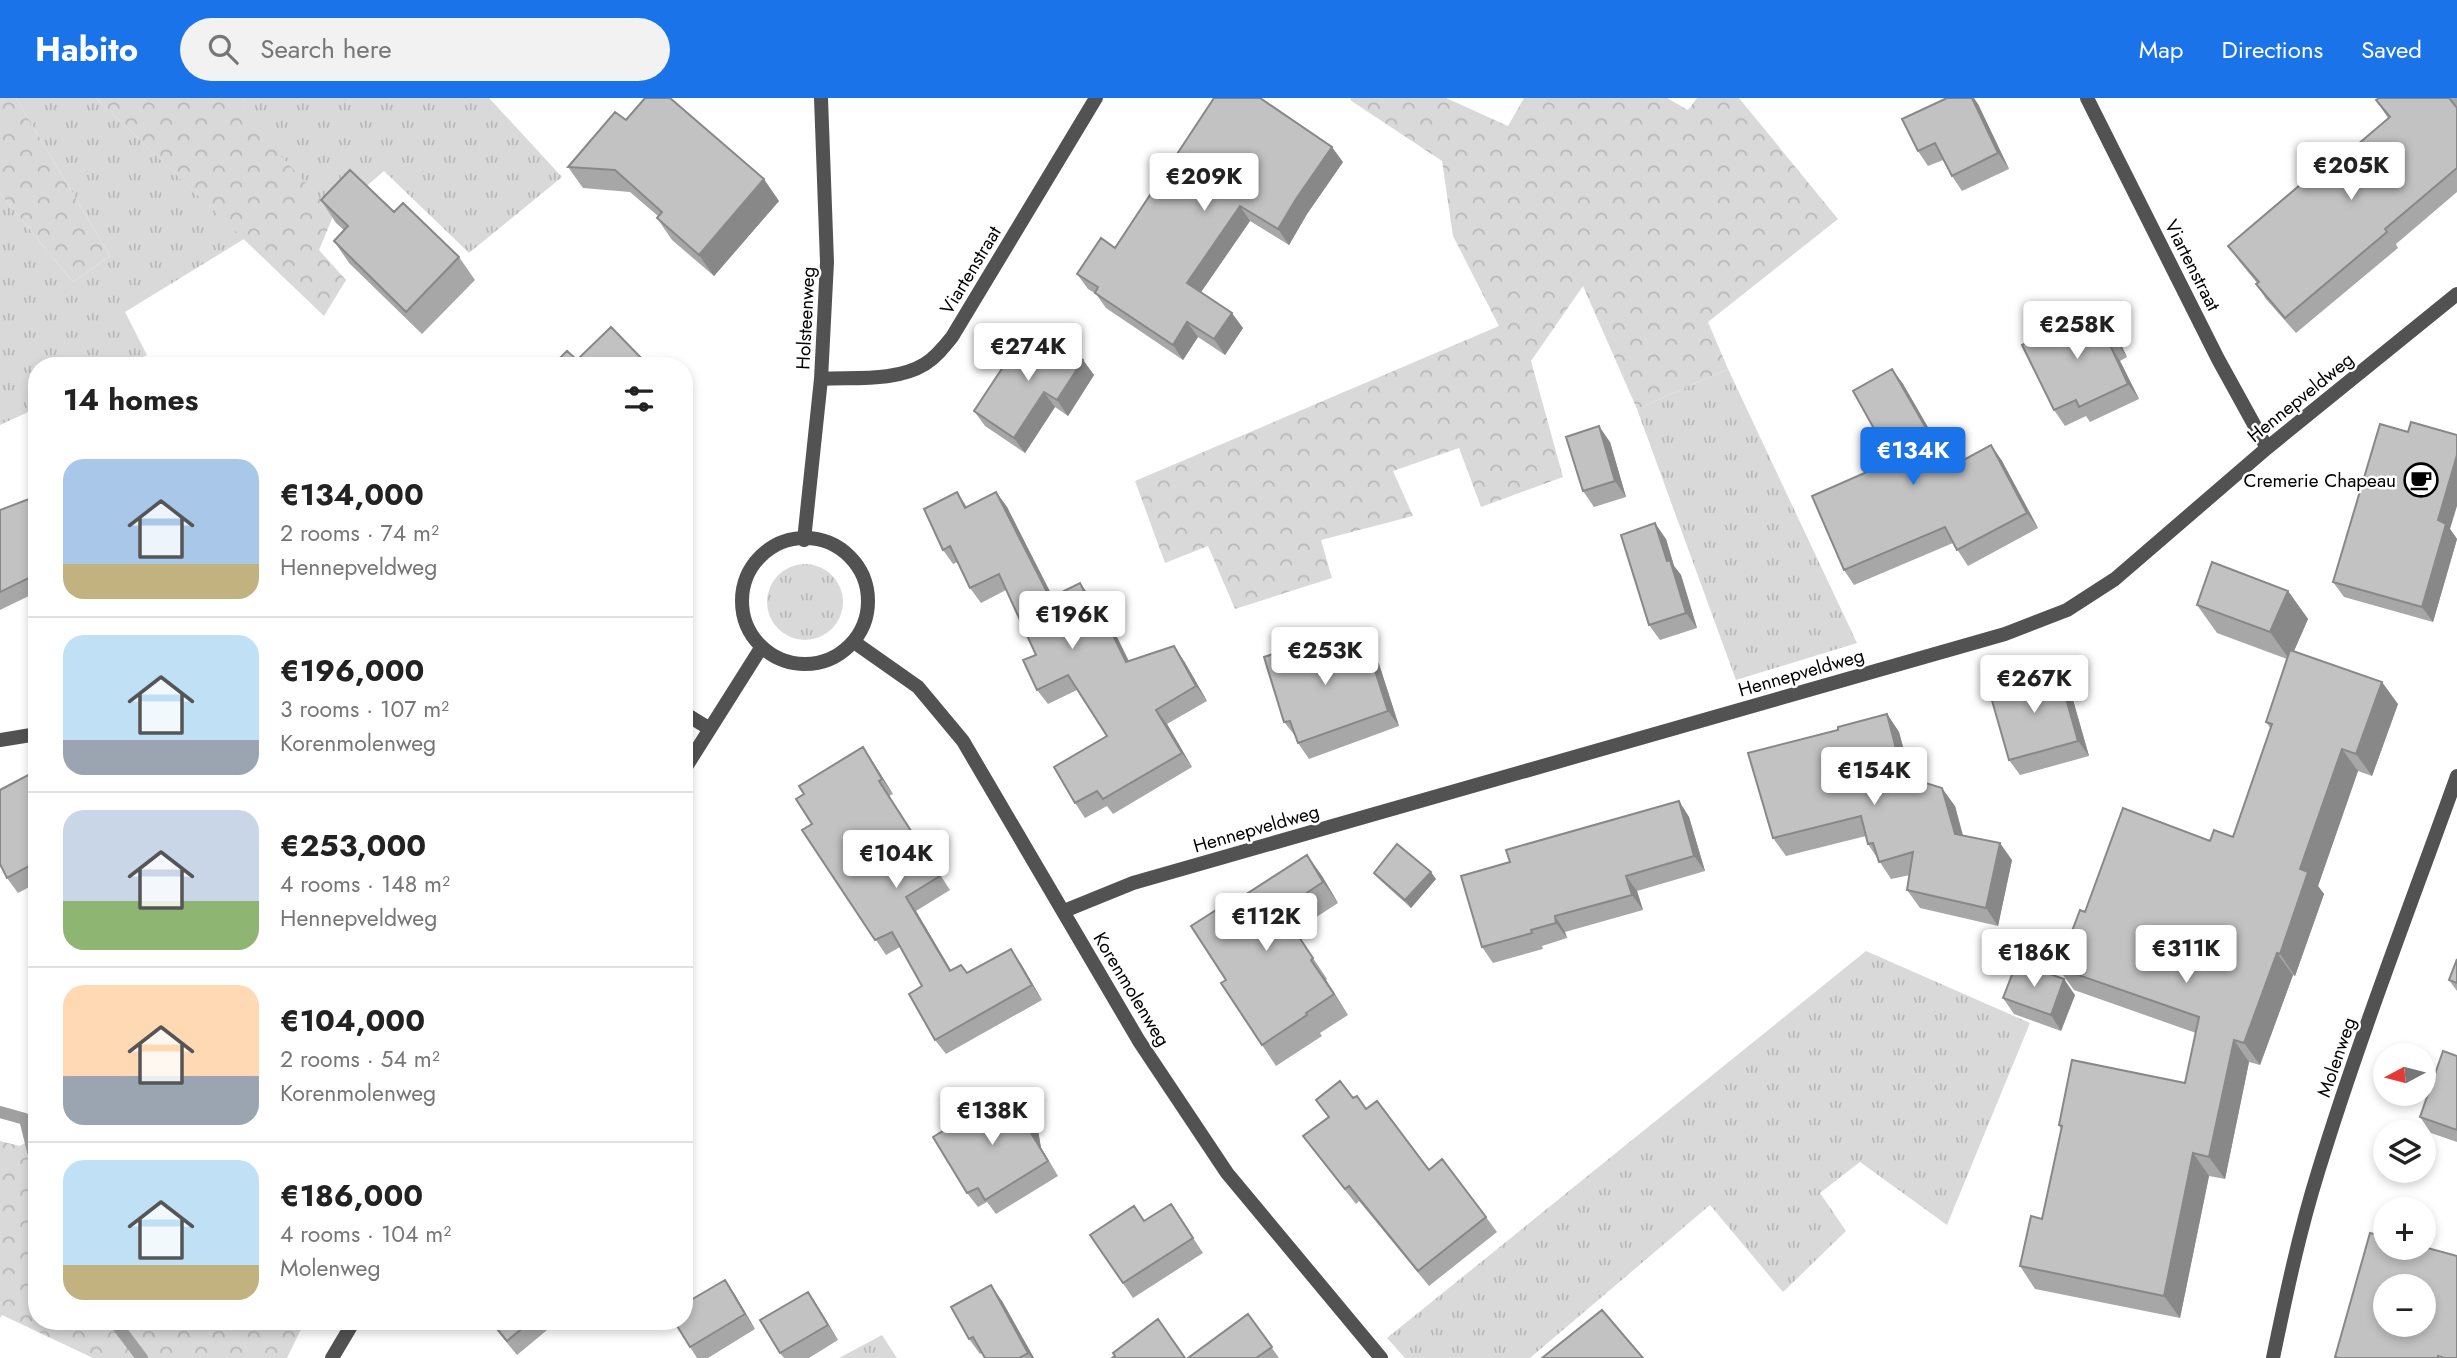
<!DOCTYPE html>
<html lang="en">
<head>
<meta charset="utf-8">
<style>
  body { margin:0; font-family:Jost,sans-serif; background:#f2f2f2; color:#222; height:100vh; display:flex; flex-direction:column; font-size:26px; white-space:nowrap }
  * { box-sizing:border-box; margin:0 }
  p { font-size:23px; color:#767676 }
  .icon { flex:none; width:38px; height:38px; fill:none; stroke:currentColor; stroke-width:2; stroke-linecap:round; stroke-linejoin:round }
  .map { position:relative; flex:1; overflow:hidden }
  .details { position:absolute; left:28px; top:259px; width:665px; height:973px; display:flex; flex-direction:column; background:#fff; border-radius:28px; box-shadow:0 4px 10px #0003 }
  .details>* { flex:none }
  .needle { width:46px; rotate:263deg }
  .tools { position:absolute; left:2373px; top:945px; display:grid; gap:14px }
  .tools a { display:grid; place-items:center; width:63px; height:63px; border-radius:50%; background:#fff; box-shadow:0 4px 10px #0003; font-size:35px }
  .price { position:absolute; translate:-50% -60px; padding:0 16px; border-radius:7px; background:#fff; color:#222; font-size:23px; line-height:46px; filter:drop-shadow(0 2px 4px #0008) }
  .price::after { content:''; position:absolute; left:50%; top:42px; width:21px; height:16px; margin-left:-10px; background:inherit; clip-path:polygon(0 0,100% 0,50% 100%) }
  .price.active { background:#1a73e8; color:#fff }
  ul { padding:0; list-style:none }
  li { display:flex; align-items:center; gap:21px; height:175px; padding:0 35px }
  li+li { border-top:2px solid #e0e0e0 }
  li span { display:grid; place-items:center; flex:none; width:196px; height:140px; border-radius:21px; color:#555 }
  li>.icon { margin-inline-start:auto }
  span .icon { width:84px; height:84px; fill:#fffc; stroke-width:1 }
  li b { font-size:30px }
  h2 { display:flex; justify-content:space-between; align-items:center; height:84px; padding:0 35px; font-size:30px }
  header { display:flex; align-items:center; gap:42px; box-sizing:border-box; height:98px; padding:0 35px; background:#1a73e8; color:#fff }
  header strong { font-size:33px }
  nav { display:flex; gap:38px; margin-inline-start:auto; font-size:24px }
  .search { width:490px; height:63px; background:#f2f2f2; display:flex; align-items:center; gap:18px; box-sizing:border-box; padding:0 24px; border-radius:38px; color:#767676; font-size:26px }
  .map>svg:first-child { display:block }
  .grass { fill:url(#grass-tufts) }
  .forest { fill:url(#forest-crowns) }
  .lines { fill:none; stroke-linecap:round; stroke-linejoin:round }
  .stream { stroke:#a0a0a0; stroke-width:12 }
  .minor { stroke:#525252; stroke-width:14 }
  .tertiary { stroke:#525252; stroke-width:14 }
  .wall { fill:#a7a7a7 }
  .shaded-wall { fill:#888 }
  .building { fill:#c2c2c2; stroke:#888; stroke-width:2; fill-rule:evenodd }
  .labels { text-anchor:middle; stroke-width:5; stroke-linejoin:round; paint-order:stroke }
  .street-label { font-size:19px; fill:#000; stroke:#fff }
  .poi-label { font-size:19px; fill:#000; stroke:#fff; text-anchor:end }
</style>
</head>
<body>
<header>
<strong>Habito</strong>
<div class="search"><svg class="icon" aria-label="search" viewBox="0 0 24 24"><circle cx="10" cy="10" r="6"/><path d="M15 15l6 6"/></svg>Search here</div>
<nav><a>Map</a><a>Directions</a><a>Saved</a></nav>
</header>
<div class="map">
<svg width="2457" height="1260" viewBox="0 0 2457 1260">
  <defs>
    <pattern id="grass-tufts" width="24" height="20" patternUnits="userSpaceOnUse" patternTransform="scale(1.75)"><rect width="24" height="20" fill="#d9d9d9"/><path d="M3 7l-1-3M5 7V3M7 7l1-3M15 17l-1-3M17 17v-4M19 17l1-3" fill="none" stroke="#b8b8b8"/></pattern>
    <pattern id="forest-crowns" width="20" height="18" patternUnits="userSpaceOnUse" patternTransform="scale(1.75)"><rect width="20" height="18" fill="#d9d9d9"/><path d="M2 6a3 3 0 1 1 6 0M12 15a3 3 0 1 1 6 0" fill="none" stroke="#b8b8b8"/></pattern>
  </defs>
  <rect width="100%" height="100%" fill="#fff"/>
  <!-- grass -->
  <path class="grass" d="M16 0H96L244 141 125 214 147 257 125 268H37V310L0 327V95L73 184 110 158Z
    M243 0H489L562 79 469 155 384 73 334 116 247 22Z
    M1728 271 1857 545 1736 582 1637 311Z
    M767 504a38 38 0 1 1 76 0a38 38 0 1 1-76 0Z
    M1866 853 2030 925 1947 1127 1860 1064 1820 1095 1846 1133 1783 1194 1710 1107 1530 1260H1405L1387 1240Z
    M882 1237 897 1260H839Z"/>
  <!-- forest -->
  <path class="forest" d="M0 0H16L110 158 73 184 0 95Z
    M96 0H243L248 22 334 116 319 152 346 182 324 218Z
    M1351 0H1446L1508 28 1524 0H1667L1688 12 1697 0H1739L1838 121 1708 224 1728 271 1637 311 1583 188 1531 263 1563 379 1481 409 1459 350 1393 373 1413 418 1321 442 1332 480 1235 511 1208 448 1165 465 1135 383 1499 228 1453 138 1442 63 1350 2Z
    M37 1038V1223H305L287 1260H93L2 1217 0 1220V1043L20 1048Z"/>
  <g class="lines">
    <!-- stream -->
    <path class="stream" d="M0 1014 25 1021 37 1069
      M114 1223 142 1260"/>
    <!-- minor -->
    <path class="minor" d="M2087 0 2218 261 2267 350
      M821 281C853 279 896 284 925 266 936 259 944 249 952 239L1096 0
      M742 503a63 63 0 1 1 126 0a63 63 0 1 1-126 0Z
      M804 442 821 281 827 164 821 0
      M854 544 918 589 963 643 1139 943 1227 1075 1381 1260
      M684 615 710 631
      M0 642 37 636
      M684 672 761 550
      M1064 813 1133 785 2005 536 2067 512 2115 481 2267 350 2457 196
      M332 1260 354 1223"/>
    <!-- tertiary -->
    <path class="tertiary" d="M2273 1260C2286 1197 2299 1135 2318 1074 2359 940 2410 809 2457 678"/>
  </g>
  <!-- wall -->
  <path class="wall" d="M2379 0H2457V94L2396 146 2398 150 2296 235 2266 201 2256 186 2257 185 2239 163 2228 148 2337 64 2388 20 2376 2Z
    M1978 6 2009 71 1962 93 1952 78 1943 62 1928 68 1918 53Z
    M626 22 779 103 714 178 672 142 657 120 658 118 630 94 583 90 568 69Z
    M1343 64 1307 116 1289 147 1250 123 1201 194 1243 230 1225 257 1198 239 1183 262 1106 210 1096 196 1088 191 1077 176 1115 150Z
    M321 102 394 114 459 159 475 182 422 236 349 165 334 143 344 132 336 125Z
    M2110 225 2127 259 2120 263 2139 301 2090 324 2086 318 2065 328 2054 312Z
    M1083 262 1094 277 1068 318 1055 309 1025 355 985 328 974 313 1011 269Z
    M1892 271 1903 286 1951 369 1991 347 2002 363 2038 430 1968 468 1953 445 1854 487 1844 472 1892 363Z
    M1610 344 1626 399 1594 409 1583 393Z
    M957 394 967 409 996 394 1007 409 1052 499 1091 500 1104 528 1108 527 1118 541 1129 563H1184L1207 603 1167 626 1192 669 1113 716 1107 708 1085 720 1075 705 1107 638 1077 592 1048 606 1037 592 1036 557 1006 492 981 505 970 490 958 464 953 466 943 452Z
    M37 398V494L0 512V412Z
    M2450 431 2457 441 2433 524 2344 499 2333 484Z
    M1666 441 1674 468 1681 477 1697 530 1660 542 1649 527Z
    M2288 493 2308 521 2294 553 2398 606 2372 678 2358 673 2318 788 2324 796 2295 878 2293 877 2260 967 2249 964 2225 1081 2209 1078 2180 1220 2035 1191 2020 1168 2042 1121 2061 1031 2059 1027 2185 985 2196 935 2074 892 2058 870 2085 814 2210 743 2233 739 2271 631 2266 624 2287 561 2217 535 2197 507Z
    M1316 547 1356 553 1357 555 1368 551 1379 566 1399 628 1309 661 1298 645 1296 639 1284 624Z
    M2058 572 2069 588 2089 658 2020 677 2009 662Z
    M1887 616 1899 634 1911 681 1955 708 1963 737 2012 762 1998 828 1920 810 1907 792 1910 777 1891 781 1868 746 1866 738 1786 758 1773 740 1838 632Z
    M863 649 893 696 889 698 950 792 916 813 951 872 967 875 1021 866 1042 902 946 956 935 942 922 888 900 849 886 857 802 732 812 726 804 696Z
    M30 676 37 686V785L18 795 7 780Z
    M1679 703 1689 719 1705 773 1637 793 1643 812 1565 834 1567 840 1542 848 1543 851 1493 865 1482 849 1510 764Z
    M1307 757 1322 778 1338 805 1295 833 1327 881 1326 882 1348 917 1320 935 1322 938 1276 968 1262 947 1226 882 1237 802Z
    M1374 775 1436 781 1411 810 1380 782Z
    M2457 861V893L2449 882Z
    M2075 897 2061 933 2014 916 2003 900Z
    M2457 958V1044L2431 1035 2420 1019Z
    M1353 1000 1366 1011 1429 1072 1486 1119 1497 1134 1429 1188 1359 1103 1356 1106 1314 1053 1303 1038 1328 1019 1316 1002Z
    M1022 1005 1038 1032 1041 1050 1058 1078 996 1116 987 1104 978 1109 967 1095Z
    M1171 1106 1203 1155 1133 1200 1090 1137 1144 1123Z
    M725 1182 735 1197 755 1231 708 1260H697L690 1249Z
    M808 1194 818 1209 838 1242 809 1260H784L780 1255Z
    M1002 1203 1034 1260H985L982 1255 980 1256 969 1241Z
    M1248 1216 1279 1260H1188Z
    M489 1223H558L517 1257Z"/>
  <!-- shaded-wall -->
  <path class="shaded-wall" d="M1972 0H1974L1978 6 2009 71 1998 55Z
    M1332 49 1343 64 1307 116 1289 147 1278 131 1296 101Z
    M764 81 779 103 714 178 699 157Z
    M1240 108 1250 123 1197 200 1187 185Z
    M2099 210 2110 225 2127 259 2116 244Z
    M1232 215 1243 230 1225 257 1214 241Z
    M1187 224 1198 239 1183 262 1173 247Z
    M2110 247 2120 263 2139 301 2128 286Z
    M1083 262 1094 277 1068 318 1057 302Z
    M1892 271 1903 286 1960 385 1949 370Z
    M1044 294 1055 309 1025 355 1014 340Z
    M1599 328 1610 344 1626 399 1615 383Z
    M1991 347 2002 363 2038 430 2027 415Z
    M2457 357V408L2450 431 2457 441 2433 524 2422 509 2438 422Z
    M996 394 1007 409 1061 515 1050 500Z
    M1655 425 1666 441 1674 468 1681 477 1697 530 1686 515 1667 463Z
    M1080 485 1091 500 1112 544 1102 529Z
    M2288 493 2308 521 2290 562 2270 534Z
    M1108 527 1118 541 1136 579 1126 564Z
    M1346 538 1356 553 1362 572 1351 556Z
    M1174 548 1184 563 1207 603 1196 588Z
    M1368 551 1379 566 1399 628 1388 613Z
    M2058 572 2069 588 2089 658 2078 643Z
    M2382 584 2398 606 2372 678 2356 656Z
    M1156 612 1167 626 1192 669 1182 655Z
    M1887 616 1899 634 1916 696 1903 678Z
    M863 649 873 664 893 696 882 681Z
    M2342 651 2358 673 2318 788 2324 796 2295 878 2280 856 2300 771Z
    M1942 690 1955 708 1967 754 1955 736Z
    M1679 703 1689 719 1705 773 1694 758Z
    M2000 745 2012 762 1998 828 1986 810Z
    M1307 757 1322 778 1338 805 1323 784Z
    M1431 774 1436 781 1411 810 1405 802Z
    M1626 778 1637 793 1643 812 1632 797Z
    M906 799 916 813 960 888 950 873Z
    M1555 818 1565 834 1567 840 1556 825Z
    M1011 851 1021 866 1042 902 1032 887Z
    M2277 855 2293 877 2260 967 2244 945Z
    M1311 862 1326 882 1348 917 1334 896Z
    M2064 881 2075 897 2061 933 2051 917Z
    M2234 942 2249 964 2225 1081 2209 1059Z
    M1012 991 1038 1032 1041 1050 1058 1078 1031 1035Z
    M2193 1055 2209 1078 2180 1220 2164 1198Z
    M725 1182 735 1197 755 1231 745 1216Z
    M991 1187 1002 1203 1034 1260H1032L1028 1255Z
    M808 1194 818 1209 838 1242 828 1227Z"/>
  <!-- building -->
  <path class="building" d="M645 0H670L764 81 699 157 657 120 662 114 615 72 568 69 615 14 626 22Z
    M1214 0H1260L1332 49 1296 101 1278 131 1240 108 1187 185 1232 215 1214 241 1187 224 1173 247 1095 195 1098 189 1077 176 1101 140 1115 150Z
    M1947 0H1972L1998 55 1952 78 1935 45 1918 53 1902 21Z
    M2379 0H2449L2457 10V70L2385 131 2387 134 2285 220 2256 186 2259 184 2228 148 2333 59 2337 64 2390 19 2376 2Z
    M350 72 394 114 403 105 459 159 406 214 334 143 348 128 321 102Z
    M2099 210 2116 244 2110 247 2128 286 2079 309 2076 302 2054 312 2022 247Z
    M611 229 649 268H552L567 253 577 262Z
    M1036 230 1083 262 1057 302 1044 294 1014 340 974 313 1005 266 1011 269Z
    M1892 271 1949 370 1991 347 2027 415 1957 452 1945 429 1844 472 1812 398 1892 363 1853 293Z
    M2411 324 2457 337V357L2438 422 2446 426 2422 509 2333 484 2380 326 2408 334Z
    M1599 328 1615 383 1583 393 1566 339Z
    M37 356V371L32 359Z
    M957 394 965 410 996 394 1050 500 1080 485 1102 529 1108 527 1126 564 1174 548 1196 588 1156 612 1182 655 1103 701 1097 693 1075 705 1054 669 1107 638 1068 577 1037 592 1023 562 1036 557 999 476 970 490 950 448 943 452 924 411Z
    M37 398V476L0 494V412Z
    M1655 425 1667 463 1670 462 1686 515 1649 527 1621 437Z
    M2212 464 2288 493 2270 534 2197 507Z
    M1346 538 1351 556 1368 551 1388 613 1298 645 1290 623 1284 624 1264 559 1313 543 1315 547Z
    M2290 552 2382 584 2356 656 2342 651 2300 771 2308 774 2280 856 2277 855 2244 945 2234 942 2209 1059 2193 1055 2164 1198 2020 1168 2031 1118 2042 1121 2062 1028 2059 1027 2072 962 2185 985 2199 919 2058 870 2080 812 2085 814 2123 710 2210 743 2214 732 2233 739 2272 626 2266 624Z
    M2058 572 2078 643 2009 662 1989 592Z
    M1887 616 1903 678 1942 690 1955 736 2000 745 1986 810 1907 792 1913 754 1879 764 1873 745 1868 746 1861 718 1773 740 1748 655 1838 632V629Z
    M863 649 882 681 879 683 940 778 906 799 950 873 961 867 967 875 1011 851 1032 887 935 942 909 896 922 888 892 834 875 842 802 732 812 726 796 701 804 696 799 688Z
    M30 676 37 689V764L7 780 0 766V692Z
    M1679 703 1694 758 1626 778 1632 797 1555 818 1556 825 1531 832 1532 835 1482 849 1461 778 1510 764 1506 752Z
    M1397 746 1431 774 1405 802 1374 775Z
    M1307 757 1323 784 1281 812 1313 860 1311 862 1334 896 1306 915 1307 917 1262 947 1221 885 1226 882 1191 828 1235 800 1237 802Z
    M2457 861V885L2449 882Z
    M2017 864 2064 881 2051 917 2003 900Z
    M2443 953 2457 958V1032L2420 1019Z
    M1340 983 1353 1000 1357 998 1366 1011 1377 1003 1429 1072 1442 1061 1486 1119 1418 1173 1349 1088 1345 1091 1303 1038 1329 1019 1316 1002Z
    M1012 991 1028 1018 1031 1035 1048 1063 985 1102 978 1090 967 1095 933 1039Z
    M1171 1106 1193 1140 1123 1185 1090 1137 1134 1108 1144 1123Z
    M2370 1135 2385 1139V1150L2424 1149 2457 1158V1260H2445L2438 1258V1260H2339L2335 1259ZM2385 1188H2424V1227H2385Z
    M725 1182 745 1216 690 1249 674 1223H684V1206Z
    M991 1187 1028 1255 1019 1260H985L973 1239 969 1241 951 1209Z
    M808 1194 828 1227 780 1255 760 1222Z
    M1602 1212 1643 1260H1542Z
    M1248 1216 1272 1249 1256 1260H1188Z
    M1158 1221 1185 1260H1112L1115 1258 1113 1255Z
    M491 1223H531L507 1243Z"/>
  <!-- icons -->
  <defs>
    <symbol id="cafe-ring" viewBox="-11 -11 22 22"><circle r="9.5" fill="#fff" stroke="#000" stroke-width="1.5"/><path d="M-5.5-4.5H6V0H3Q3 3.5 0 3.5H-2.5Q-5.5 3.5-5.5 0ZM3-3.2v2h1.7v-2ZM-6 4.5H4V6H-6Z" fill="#000"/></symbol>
  </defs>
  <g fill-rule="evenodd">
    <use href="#cafe-ring" x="2402" y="363" width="38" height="38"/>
  </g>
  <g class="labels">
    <!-- street labels -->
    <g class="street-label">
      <text transform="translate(2193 167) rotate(63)" y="7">Viartenstraat</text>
      <text transform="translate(970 172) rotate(-59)" y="7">Viartenstraat</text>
      <text transform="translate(805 220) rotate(-87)" y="7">Holsteenweg</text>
      <text transform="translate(2300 299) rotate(-39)" y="7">Hennepveldweg</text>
      <text transform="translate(1801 574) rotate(-16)" y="7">Hennepveldweg</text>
      <text transform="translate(1256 730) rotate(-16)" y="7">Hennepveldweg</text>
      <text transform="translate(1132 891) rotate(59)" y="7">Korenmolenweg</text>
      <text transform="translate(2336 959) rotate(-71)" y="7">Molenweg</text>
    </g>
    <!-- poi labels -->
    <g class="poi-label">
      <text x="2396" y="389">Cremerie Chapeau</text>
    </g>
  </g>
</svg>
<div class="tools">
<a><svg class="needle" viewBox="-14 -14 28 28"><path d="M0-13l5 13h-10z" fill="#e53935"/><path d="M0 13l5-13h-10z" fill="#767676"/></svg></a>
<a><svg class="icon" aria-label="layers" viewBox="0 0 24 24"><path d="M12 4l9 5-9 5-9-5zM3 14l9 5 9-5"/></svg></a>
<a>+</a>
<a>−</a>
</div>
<b class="price" style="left:2351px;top:104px">€205K</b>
<b class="price" style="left:1204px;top:115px">€209K</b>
<b class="price" style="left:2077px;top:263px">€258K</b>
<b class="price" style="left:1028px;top:285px">€274K</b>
<b class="price active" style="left:1913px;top:389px">€134K</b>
<b class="price" style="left:1072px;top:553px">€196K</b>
<b class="price" style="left:1325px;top:589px">€253K</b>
<b class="price" style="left:2034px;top:617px">€267K</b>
<b class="price" style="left:1874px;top:709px">€154K</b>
<b class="price" style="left:896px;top:792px">€104K</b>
<b class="price" style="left:1266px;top:855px">€112K</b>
<b class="price" style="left:2186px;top:887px">€311K</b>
<b class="price" style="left:2034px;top:891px">€186K</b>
<b class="price" style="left:992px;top:1049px">€138K</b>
<section class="details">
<h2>14 homes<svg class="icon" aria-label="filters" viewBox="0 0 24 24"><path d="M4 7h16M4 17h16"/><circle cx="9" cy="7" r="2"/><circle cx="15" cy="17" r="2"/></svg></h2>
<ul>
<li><span style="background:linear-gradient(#a9c7e8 75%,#c2b280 0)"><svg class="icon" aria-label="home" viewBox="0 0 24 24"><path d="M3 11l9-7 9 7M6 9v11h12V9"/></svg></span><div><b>€134,000</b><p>2 rooms · 74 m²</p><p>Hennepveldweg</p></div></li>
<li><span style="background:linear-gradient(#bfe0f5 75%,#9aa5b1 0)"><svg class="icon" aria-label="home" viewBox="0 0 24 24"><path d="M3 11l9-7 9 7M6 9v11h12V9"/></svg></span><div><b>€196,000</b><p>3 rooms · 107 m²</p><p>Korenmolenweg</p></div></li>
<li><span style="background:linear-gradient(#c9d6e8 65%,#8fb573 0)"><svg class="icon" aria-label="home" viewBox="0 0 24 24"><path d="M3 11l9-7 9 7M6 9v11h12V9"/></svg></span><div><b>€253,000</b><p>4 rooms · 148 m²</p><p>Hennepveldweg</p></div></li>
<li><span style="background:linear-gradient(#ffd9b3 65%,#9aa5b1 0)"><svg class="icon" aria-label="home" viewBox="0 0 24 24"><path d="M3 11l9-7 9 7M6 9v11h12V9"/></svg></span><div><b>€104,000</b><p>2 rooms · 54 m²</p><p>Korenmolenweg</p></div></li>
<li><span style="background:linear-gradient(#bfe0f5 75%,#c2b280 0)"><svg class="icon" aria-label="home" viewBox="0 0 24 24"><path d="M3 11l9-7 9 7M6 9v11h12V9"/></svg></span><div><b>€186,000</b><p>4 rooms · 104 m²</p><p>Molenweg</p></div></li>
</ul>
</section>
</div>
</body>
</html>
